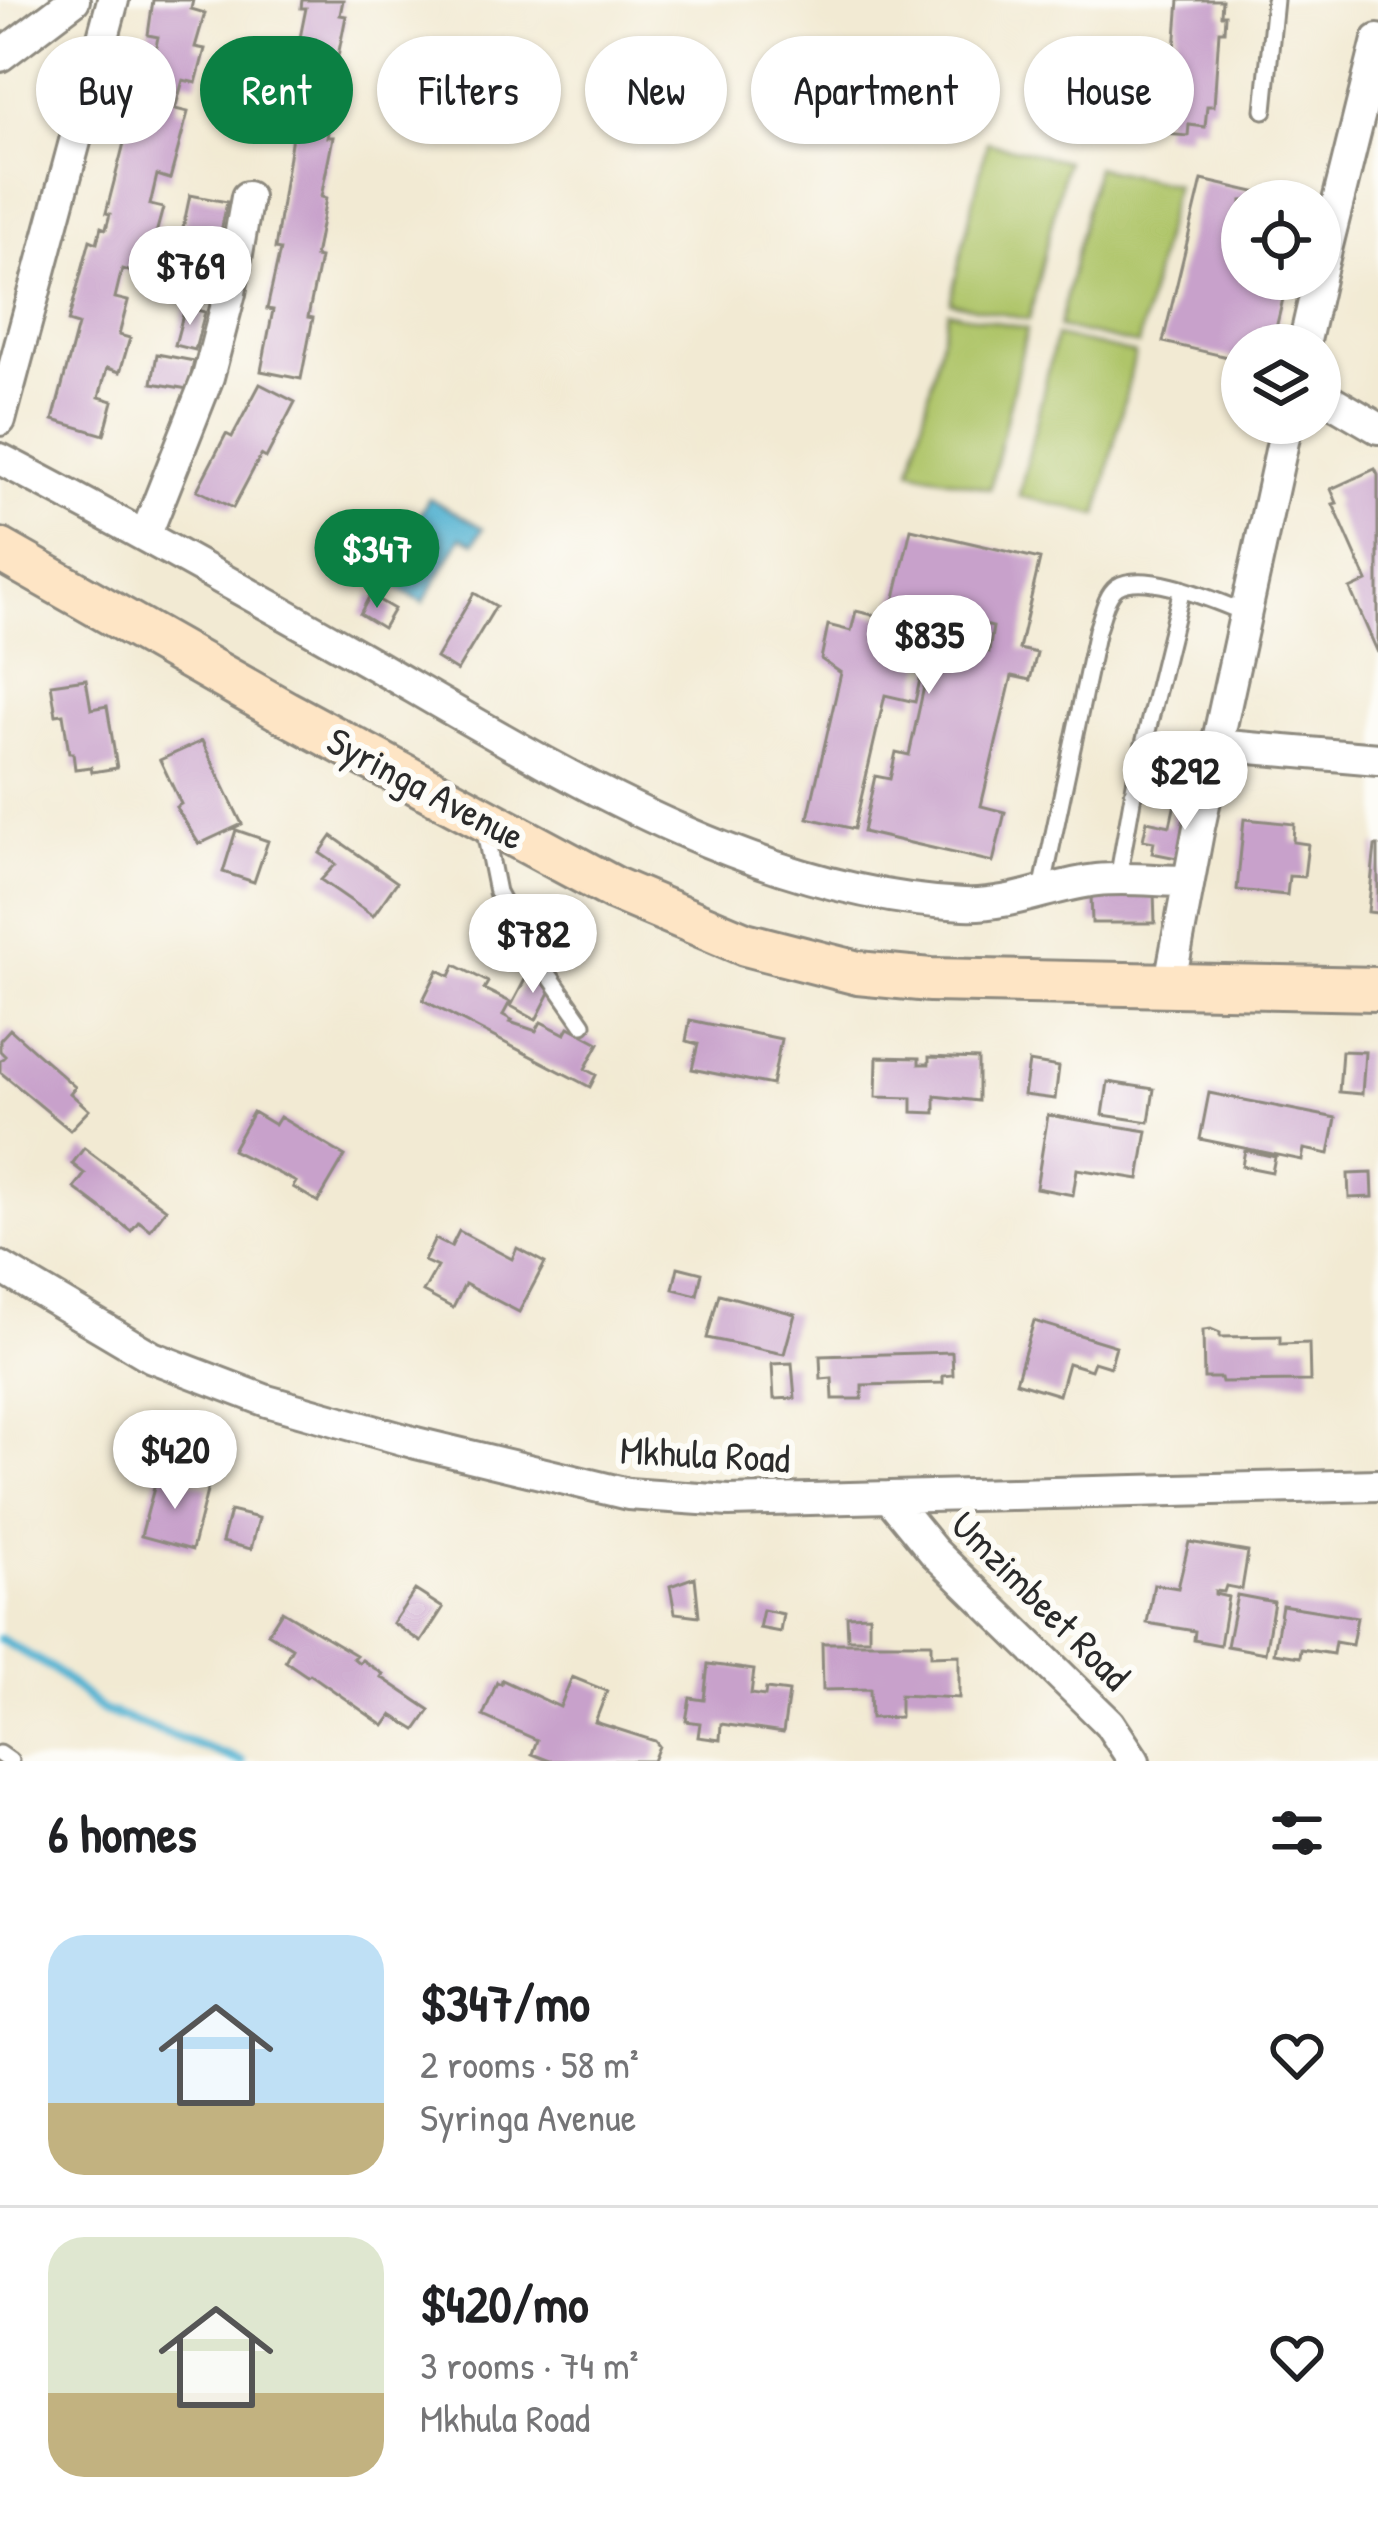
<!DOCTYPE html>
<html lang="en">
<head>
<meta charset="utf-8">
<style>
  body { margin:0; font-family:"Patrick Hand",sans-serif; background:#f6f6f6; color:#202124; height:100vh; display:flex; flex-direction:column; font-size:45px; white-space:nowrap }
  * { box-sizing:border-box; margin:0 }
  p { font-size:39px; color:#757577 }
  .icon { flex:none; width:66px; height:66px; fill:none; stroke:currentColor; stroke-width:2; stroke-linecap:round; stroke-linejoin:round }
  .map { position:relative; height:1761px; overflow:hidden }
  .panel { display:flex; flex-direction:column; background:#fff; flex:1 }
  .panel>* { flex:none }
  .guide { position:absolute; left:36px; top:36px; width:1308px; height:108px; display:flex; gap:24px }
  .controls { position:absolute; left:1221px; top:180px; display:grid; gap:24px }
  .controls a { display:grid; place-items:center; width:120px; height:120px; border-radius:50%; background:#fff; box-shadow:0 3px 9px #0004; font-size:60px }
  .price { position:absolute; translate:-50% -102px; padding:0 27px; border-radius:42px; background:#fff; color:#222; font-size:39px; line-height:78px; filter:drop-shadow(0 3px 6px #0008) }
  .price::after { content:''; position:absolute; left:50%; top:72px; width:36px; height:27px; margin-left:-18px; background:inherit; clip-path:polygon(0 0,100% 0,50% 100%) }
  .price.selected { background:#0b8043; color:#fff }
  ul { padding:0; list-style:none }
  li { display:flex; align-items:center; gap:36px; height:300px; padding:0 48px }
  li+li { border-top:3px solid #e0e0e0 }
  li span { display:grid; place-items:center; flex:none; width:336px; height:240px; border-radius:36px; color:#555 }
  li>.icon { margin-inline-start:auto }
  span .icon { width:144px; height:144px; fill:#fffc; stroke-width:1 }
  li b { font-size:51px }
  h2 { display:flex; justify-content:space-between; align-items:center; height:144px; padding:0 48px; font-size:51px }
  .tag { padding:0 42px; border-radius:54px; background:#fff; box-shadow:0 3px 9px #0004; font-size:42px; line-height:108px }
  .tag.selected { background:#0b8043; color:#fff }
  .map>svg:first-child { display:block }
  .green { fill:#afc569; stroke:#6d784a; stroke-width:3 }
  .water { fill:#54b3d2; stroke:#406f7e; stroke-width:3 }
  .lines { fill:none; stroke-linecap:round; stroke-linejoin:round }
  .stream { stroke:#54b3d2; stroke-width:9 }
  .building { fill:#c8a1cb }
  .lane-casing { stroke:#8e8a7f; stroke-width:21 }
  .street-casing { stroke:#8e8a7f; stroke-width:36 }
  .secondary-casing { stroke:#8e8a7f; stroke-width:48 }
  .lane { stroke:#fff; stroke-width:15 }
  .street { stroke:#fff; stroke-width:30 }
  .secondary { stroke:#fee5c5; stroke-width:42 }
  .labels { text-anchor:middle; stroke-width:12; stroke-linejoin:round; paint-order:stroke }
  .street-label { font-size:39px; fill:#2b2b2b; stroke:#fdfcf7 }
</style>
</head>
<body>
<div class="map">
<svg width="1378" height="1761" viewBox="0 0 1378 1761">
  <rect width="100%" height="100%" fill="#fdfcf7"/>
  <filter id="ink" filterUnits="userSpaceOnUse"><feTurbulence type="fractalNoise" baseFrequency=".00833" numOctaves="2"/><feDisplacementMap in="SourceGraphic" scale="24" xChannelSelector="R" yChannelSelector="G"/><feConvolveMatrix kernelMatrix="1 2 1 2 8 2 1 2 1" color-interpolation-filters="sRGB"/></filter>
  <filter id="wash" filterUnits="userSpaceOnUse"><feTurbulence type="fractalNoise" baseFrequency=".004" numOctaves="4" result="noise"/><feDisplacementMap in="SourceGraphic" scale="48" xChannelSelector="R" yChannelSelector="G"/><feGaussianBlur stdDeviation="2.7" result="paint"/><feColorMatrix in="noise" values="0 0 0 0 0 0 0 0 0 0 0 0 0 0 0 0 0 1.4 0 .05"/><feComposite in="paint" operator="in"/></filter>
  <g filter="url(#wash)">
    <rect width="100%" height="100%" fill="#f2ead3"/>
    <!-- green -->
    <path class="green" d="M987 142 1066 161 1029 320 950 302Z
      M1096 167 1175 185 1138 345 1059 327Z
      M948 311 1027 329 990 489 911 470Z
      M1056 336 1135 354 1098 515 1019 496Z"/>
    <!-- water -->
    <path class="water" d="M429 498 483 528 474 543 461 537 423 603 383 579Z"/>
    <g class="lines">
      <!-- stream -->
      <path class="stream" d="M0 1639 53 1669 102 1710 242 1761"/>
    </g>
    <g id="blocks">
      <!-- building -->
      <path class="building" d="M153 0H193L191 9 205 13 195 47 205 49 196 83 183 80 175 109 188 112 170 179 157 175 150 205 163 208 154 241 145 239 136 273 122 269 115 298 128 301 119 335 130 338 120 372 107 368 99 397 113 401 104 435 53 420 78 325 68 322 90 240 97 243 101 227 106 229 110 214 106 213 148 50 155 51 158 37 148 35Z
        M302 0H343L340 15 346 16 334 76 339 78 327 137H333L321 197 326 198 315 257 320 258 308 317 313 318 301 379 261 371 273 310 267 309 280 250 275 249 293 129H288L300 70 294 68 306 8H301Z
        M1179 0H1222L1221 15H1225L1224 31H1219L1214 106H1207L1205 127 1189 125 1188 136 1163 134 1166 99H1171Z
        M1202 180 1285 199 1242 201V279H1279L1278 284 1286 286 1272 345H1242L1240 360 1163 342Z
        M190 195 227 202 207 302 169 295Z
        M185 307 205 312 195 350 175 345Z
        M157 354 194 361 188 389 152 383Z
        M260 384 295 402 266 458 261 455 233 508 197 490 226 434 232 437Z
        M1375 469 1378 475V653L1350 589 1367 581 1333 504 1337 503 1331 489Z
        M911 529 1040 559 1019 649 1037 653 1030 680 1012 676 981 806 1005 812 993 862 863 832 875 776 890 779 896 752 909 755 927 673 931 674 939 640 989 652 993 627 985 625 982 641 931 630 915 702 885 695 854 829 808 818 841 673 821 659 828 625 851 631 856 611 890 619Z
        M474 593 496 606 457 671 436 658Z
        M370 595 394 609 383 628 360 614Z
        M86 679 91 709 107 706 117 768 92 772 91 767 75 769 73 753H69L63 714 56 715 51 684Z
        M202 741 242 824 199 844 176 807 181 804 160 760Z
        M1176 799 1219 808 1207 864 1152 853 1154 842 1143 840 1147 821 1170 826Z
        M1244 819 1294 824 1293 842 1308 844 1304 877 1289 876 1287 895 1237 890Z
        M236 830 268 841 254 882 223 872Z
        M332 836 397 882 373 916 321 880 336 864 320 853Z
        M1375 846H1378V913L1368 912Z
        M1154 892 1155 923H1092L1091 893Z
        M455 965 488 982 484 989 510 1002 503 1015 512 1020 510 1022 536 1031 541 1022 565 1034 569 1027 599 1043 585 1069 596 1075 590 1087 423 1000 438 970 450 976Z
        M529 972 554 985 536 1020 511 1006Z
        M690 1020 781 1039 772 1085 692 1069 698 1044 686 1041Z
        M10 1029 75 1087 70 1093 89 1110 70 1130 0 1072V1061L5 1056 0 1051V1040Z
        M1342 1051 1365 1052 1362 1094 1339 1092Z
        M877 1057 919 1058V1064H929V1057L978 1059V1101L935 1096V1113L912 1112V1098L876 1097Z
        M1029 1062 1059 1067 1055 1099 1024 1095Z
        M1108 1082 1154 1089 1149 1122 1103 1115Z
        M1209 1093 1336 1118 1329 1154 1304 1149 1302 1160 1200 1139Z
        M253 1112 275 1125 280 1117 345 1156 318 1202 293 1187 296 1182 232 1150Z
        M1048 1115 1147 1131 1139 1179 1077 1169 1073 1195 1036 1188Z
        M84 1148 166 1209 150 1230 139 1221 131 1231 74 1188 85 1174 72 1164Z
        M1245 1150 1275 1157 1272 1172 1242 1166Z
        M1372 1173 1373 1197 1349 1198 1348 1174Z
        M459 1231 512 1259 517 1248 545 1263 519 1312 465 1284 453 1308 423 1292 437 1267 424 1261 435 1239 451 1247Z
        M678 1267 702 1273 697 1295 673 1289Z
        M719 1294 795 1314 784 1354 707 1338Z
        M1034 1321 1116 1346 1110 1367 1094 1362 1091 1370 1068 1363 1059 1395 1016 1382Z
        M1211 1329 1220 1333V1337L1280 1336V1344L1309 1343 1310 1381 1222 1382 1221 1378H1204L1203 1330Z
        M952 1352 953 1375 943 1376V1383L862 1385V1399H833L832 1378 821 1379 820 1356Z
        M792 1363 795 1398 774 1399 772 1364Z
        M158 1473 208 1487 192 1550 141 1536Z
        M230 1511 259 1518 251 1549 222 1542Z
        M1189 1542 1248 1552 1242 1589 1226 1586 1224 1592 1215 1591V1594L1228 1597 1220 1645 1194 1640 1195 1631 1147 1623 1154 1584 1178 1588Z
        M695 1577 699 1616 675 1613 670 1586Z
        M415 1590 443 1608 421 1642 393 1623Z
        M1237 1595 1274 1602 1265 1653 1227 1646Z
        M1282 1605 1357 1617 1352 1645 1335 1642 1333 1654 1301 1649 1300 1657 1274 1653Z
        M763 1610 783 1614 780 1632 759 1628Z
        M282 1611 356 1655 353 1658 359 1663 362 1660 383 1674 381 1677 430 1710 416 1730 392 1715 384 1726 310 1674 307 1676 285 1661 292 1648 268 1633Z
        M869 1615V1639H848L847 1616Z
        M822 1643H931V1656L959 1655V1698L900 1695V1717L871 1718 870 1689 823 1690Z
        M708 1664 754 1670 751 1694 765 1696 766 1689 789 1692 783 1733 721 1724 720 1740 698 1737 700 1723 686 1721 690 1698 704 1700Z
        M572 1677 607 1691 595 1722 655 1741 659 1746 653 1761H550L532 1754 537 1740 483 1716 497 1682 501 1684 502 1680 560 1707Z"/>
    </g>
  </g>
  <g filter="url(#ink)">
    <use href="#blocks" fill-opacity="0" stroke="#8e8a7f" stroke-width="3"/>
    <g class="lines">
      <defs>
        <path id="lane" d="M1264 110 1275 0
          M484 827 497 892 515 926 583 1024
          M1118 879 1137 772 1182 589
          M1041 895 1097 630C1102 618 1105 596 1117 587 1145 569 1217 602 1246 613
          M0 1754 10 1761"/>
        <path id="street" d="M0 56 74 0
          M1320 274 1378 40
          M1304 345 1319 279
          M1320 394 1378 428
          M0 420 113 0
          M0 459C126 524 250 594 373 664 551 767 754 895 964 904 1011 906 1052 885 1097 880 1127 877 1158 881 1188 881
          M146 534 208 377 230 293 247 197
          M1216 745 1378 759
          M1170 982 1198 832 1287 423
          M0 1267 152 1357 267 1401 416 1443 628 1494 729 1501 1378 1485
          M889 1497 934 1552 1109 1723 1134 1761"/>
        <path id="secondary" d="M0 550 285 712 615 889 745 944 858 973 930 980 1378 989"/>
      </defs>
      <!-- lane casing -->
      <use href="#lane" class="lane-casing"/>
      <!-- street casing -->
      <use href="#street" class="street-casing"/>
      <!-- secondary casing -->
      <use href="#secondary" class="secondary-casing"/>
      <!-- lane -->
      <use href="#lane" class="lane"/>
      <!-- street -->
      <use href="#street" class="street"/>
      <!-- secondary -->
      <use href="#secondary" class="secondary"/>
    </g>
  </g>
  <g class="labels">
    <!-- street labels -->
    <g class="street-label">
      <text transform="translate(426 788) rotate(28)" y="14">Syringa Avenue</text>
      <text transform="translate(705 1454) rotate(3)" y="14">Mkhula Road</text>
      <text transform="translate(1041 1600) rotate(45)" y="14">Umzimbeet Road</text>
    </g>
  </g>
</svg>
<div class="controls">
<a><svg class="icon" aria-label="locate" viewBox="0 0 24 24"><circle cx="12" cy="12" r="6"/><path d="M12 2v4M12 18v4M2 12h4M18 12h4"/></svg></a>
<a><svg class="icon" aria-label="layers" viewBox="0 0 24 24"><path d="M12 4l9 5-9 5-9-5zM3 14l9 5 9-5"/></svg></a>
</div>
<b class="price" style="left:190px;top:328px">$769</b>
<b class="price selected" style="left:377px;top:611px">$347</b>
<b class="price" style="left:929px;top:697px">$835</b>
<b class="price" style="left:1185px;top:833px">$292</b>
<b class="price" style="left:533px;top:996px">$782</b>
<b class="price" style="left:175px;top:1512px">$420</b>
<div class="guide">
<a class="tag">Buy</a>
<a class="tag selected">Rent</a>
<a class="tag">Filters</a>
<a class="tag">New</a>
<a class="tag">Apartment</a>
<a class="tag">House</a>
</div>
</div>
<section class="panel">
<h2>6 homes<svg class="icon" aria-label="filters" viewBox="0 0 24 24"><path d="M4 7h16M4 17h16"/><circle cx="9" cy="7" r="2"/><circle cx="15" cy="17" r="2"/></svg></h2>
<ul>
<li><span style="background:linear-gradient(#bfe0f5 70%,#c2b280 0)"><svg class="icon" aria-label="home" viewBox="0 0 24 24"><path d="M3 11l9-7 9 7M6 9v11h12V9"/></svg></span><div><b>$347/mo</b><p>2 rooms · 58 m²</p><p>Syringa Avenue</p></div><svg class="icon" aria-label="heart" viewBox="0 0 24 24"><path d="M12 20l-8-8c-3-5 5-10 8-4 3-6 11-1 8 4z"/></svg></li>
<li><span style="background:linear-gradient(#dfe7d0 65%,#c2b280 0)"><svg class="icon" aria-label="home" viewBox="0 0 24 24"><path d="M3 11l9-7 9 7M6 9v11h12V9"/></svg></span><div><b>$420/mo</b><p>3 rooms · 74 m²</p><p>Mkhula Road</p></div><svg class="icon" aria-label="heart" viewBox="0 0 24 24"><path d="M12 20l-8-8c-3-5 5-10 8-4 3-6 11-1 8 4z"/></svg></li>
</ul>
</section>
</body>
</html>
